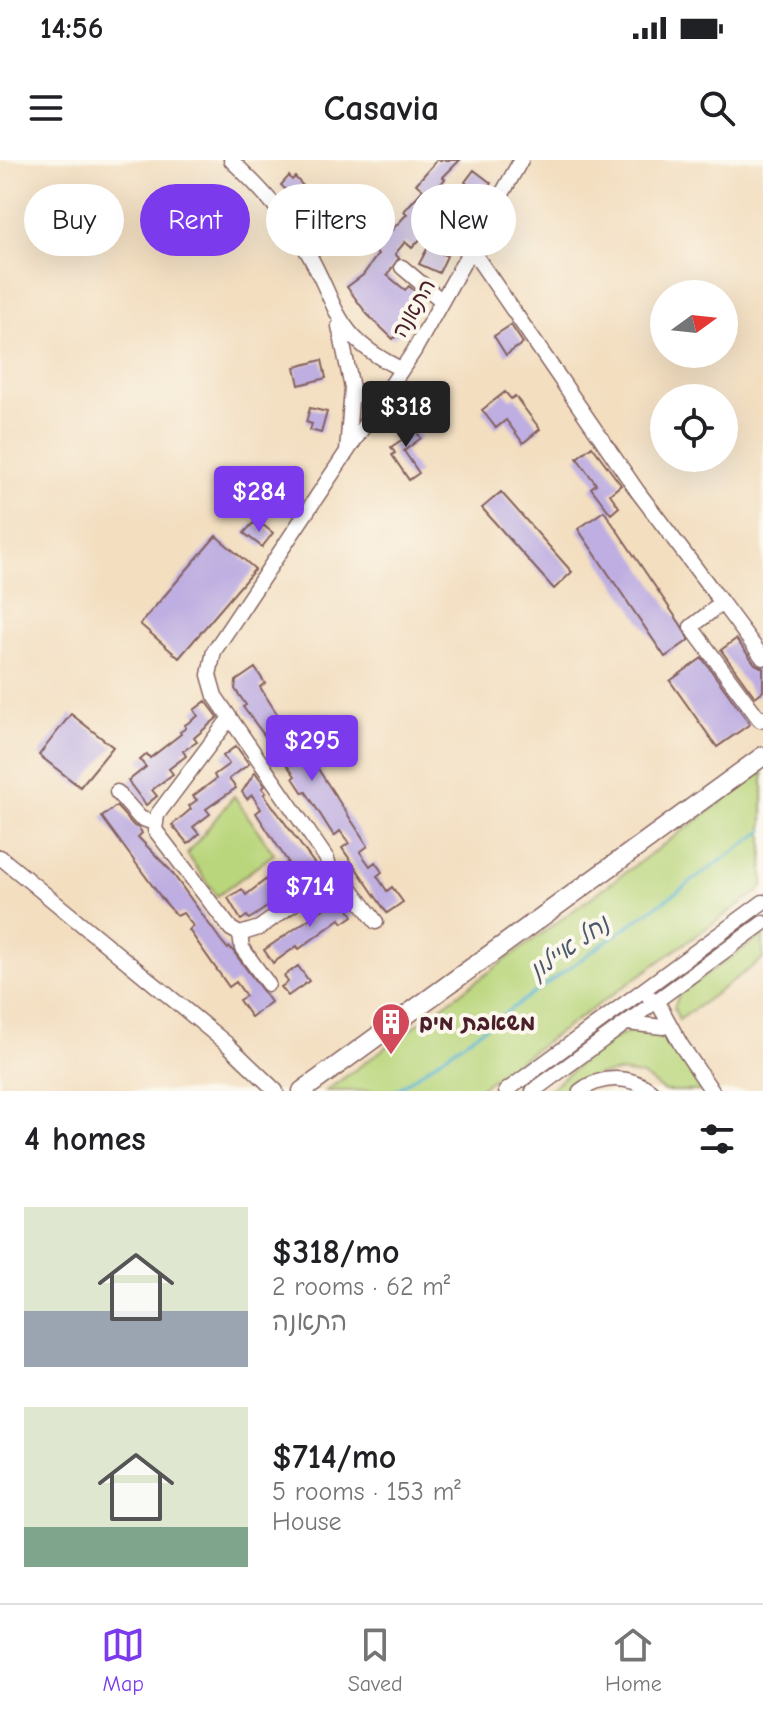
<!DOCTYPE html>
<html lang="en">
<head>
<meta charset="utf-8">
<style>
  body { margin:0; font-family:"Comic Neue","Playpen Sans Hebrew",sans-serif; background:#f6f6f6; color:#202124; height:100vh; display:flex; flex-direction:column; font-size:30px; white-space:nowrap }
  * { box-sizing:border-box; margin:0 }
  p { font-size:26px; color:#757577 }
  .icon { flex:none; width:44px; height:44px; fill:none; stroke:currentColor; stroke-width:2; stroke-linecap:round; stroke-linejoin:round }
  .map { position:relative; height:931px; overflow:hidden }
  .panel { display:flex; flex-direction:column; background:#fff; flex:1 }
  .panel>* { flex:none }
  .banner { position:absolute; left:24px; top:24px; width:716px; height:72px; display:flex; gap:16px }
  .needle { width:52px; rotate:75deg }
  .tools { position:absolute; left:650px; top:120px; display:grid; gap:16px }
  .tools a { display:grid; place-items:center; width:88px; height:88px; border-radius:50%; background:#fff; box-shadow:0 8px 32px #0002; font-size:40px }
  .price { position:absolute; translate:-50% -68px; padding:0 18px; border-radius:8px; background:#7c3aed; color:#fff; font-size:26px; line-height:52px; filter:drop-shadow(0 2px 4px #0008) }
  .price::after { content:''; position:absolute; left:50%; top:48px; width:24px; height:18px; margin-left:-12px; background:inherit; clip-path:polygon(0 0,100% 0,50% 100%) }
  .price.current { background:#222; color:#fff }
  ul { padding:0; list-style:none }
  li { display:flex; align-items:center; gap:24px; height:200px; padding:0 24px }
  li span { display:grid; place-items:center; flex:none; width:224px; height:160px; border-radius:0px; color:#555 }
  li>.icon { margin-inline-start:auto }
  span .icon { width:96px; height:96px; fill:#fffc; stroke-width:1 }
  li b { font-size:34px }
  h2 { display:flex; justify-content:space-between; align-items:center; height:96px; padding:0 24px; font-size:34px }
  .tag { padding:0 28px; border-radius:36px; background:#fff; box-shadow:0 8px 32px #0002; font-size:28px; line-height:72px }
  .tag.current { background:#7c3aed; color:#fff }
  .status { display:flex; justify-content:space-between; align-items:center; height:56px; padding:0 40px; background:#fff; direction:ltr }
  .status svg { height:22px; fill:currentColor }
  header { display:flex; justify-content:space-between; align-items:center; height:104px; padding:0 24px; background:#fff; font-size:36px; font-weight:700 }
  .menu { display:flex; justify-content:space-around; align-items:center; height:112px; border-top:2px solid #e0e0e0; background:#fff; font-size:22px; color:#757577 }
  .menu a { display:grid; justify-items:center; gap:4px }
  .menu .current { color:#7c3aed }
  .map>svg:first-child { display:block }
  .green { fill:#b9d67c; stroke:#827a54; stroke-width:2 }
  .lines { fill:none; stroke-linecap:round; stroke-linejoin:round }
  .stream { stroke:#4fb0ce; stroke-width:3 }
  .building { fill:#beaee1 }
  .minor-casing { stroke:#85625f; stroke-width:17 }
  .major-casing { stroke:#85625f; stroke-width:21 }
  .minor { stroke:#fff; stroke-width:14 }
  .major { stroke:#fff; stroke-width:18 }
  .labels { text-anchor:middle; stroke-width:8; stroke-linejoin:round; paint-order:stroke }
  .street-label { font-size:22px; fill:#4a1f2b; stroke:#fbf7ec }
  .poi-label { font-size:22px; font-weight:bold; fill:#4a1f2b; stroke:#fbf7ec; text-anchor:start }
  .water-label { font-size:24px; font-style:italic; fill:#4c596c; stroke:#fbf7ec }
</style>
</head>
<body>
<div class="status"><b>14:56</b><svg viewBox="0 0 49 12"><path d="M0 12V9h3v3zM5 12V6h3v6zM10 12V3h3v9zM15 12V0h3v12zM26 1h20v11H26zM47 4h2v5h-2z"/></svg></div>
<header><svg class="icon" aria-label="menu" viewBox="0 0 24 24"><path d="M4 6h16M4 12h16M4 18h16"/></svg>Casavia<svg class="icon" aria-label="search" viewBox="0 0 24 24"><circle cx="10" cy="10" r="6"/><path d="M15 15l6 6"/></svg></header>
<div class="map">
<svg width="763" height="931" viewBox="0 0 763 931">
  <rect width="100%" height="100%" fill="#fbf7ec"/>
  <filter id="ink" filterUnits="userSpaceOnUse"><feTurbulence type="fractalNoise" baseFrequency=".0125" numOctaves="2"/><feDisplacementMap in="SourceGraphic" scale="16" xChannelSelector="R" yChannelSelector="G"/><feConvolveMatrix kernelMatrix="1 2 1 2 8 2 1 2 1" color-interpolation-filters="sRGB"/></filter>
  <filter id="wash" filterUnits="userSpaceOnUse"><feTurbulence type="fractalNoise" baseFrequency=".006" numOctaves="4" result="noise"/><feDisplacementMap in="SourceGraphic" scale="32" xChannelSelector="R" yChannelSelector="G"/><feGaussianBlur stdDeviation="1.8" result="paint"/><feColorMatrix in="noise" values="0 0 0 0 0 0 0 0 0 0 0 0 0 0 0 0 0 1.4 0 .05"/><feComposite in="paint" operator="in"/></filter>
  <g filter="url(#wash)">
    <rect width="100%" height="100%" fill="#f3dec0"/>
    <!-- green -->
    <path class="green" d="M763 612V728L476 931H326Z
      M234 636 274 694 217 736 187 694Z
      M763 775V799L679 860 674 848 679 834Z
      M636 869C669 870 691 906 709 931H664L642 915 619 912 597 915 570 931H547C574 910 603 880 636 869Z"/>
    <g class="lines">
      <!-- stream -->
      <path class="stream" d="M395 931 763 671"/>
    </g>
    <g id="blocks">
      <!-- building -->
      <path class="building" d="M437 0H460L443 17 445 19 423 45 439 59 412 88 405 82 395 94 399 98 387 115 405 130 409 126 424 139 396 168 400 172 393 179 367 154 347 127 363 115 378 94 373 90 407 54 404 51 423 30 416 24Z
        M474 10 491 23 472 47 460 36 469 26 465 22Z
        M289 16 292 20 295 17 305 28 295 39 281 25Z
        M340 48 349 64 333 73 324 56Z
        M451 55 463 66 454 76 458 79 451 87 435 72 441 61 443 63Z
        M340 72 346 84 332 91 326 79Z
        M428 87 447 96 439 113 419 104Z
        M511 165 523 183 506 195 494 176Z
        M322 200 326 218 299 225 295 207Z
        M505 232 511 239 515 236 540 269 523 283 506 260 496 268 482 250Z
        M310 248 327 252 321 273 310 270 312 264 306 262Z
        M407 259 421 278 404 291 419 313 409 320 392 295 395 293 391 287 403 279 398 272 402 269 399 265Z
        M592 286 621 325 610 334 619 347 611 354 591 328 596 324 577 298Z
        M264 331 283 335 279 352 254 346 257 334 263 335Z
        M501 332 572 412 554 429 482 348Z
        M604 351 681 465 689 480 665 497 578 369Z
        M253 363 260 368 263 365 273 373 262 387 244 373Z
        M216 376 255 409 179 498 140 464Z
        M736 479 755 504 763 508V531L755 537 721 490Z
        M702 498 750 564 717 587 670 521Z
        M255 508 265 523 260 527 293 579 296 577 309 595 368 686 360 692 370 706 375 702 382 712 377 716 387 731 392 727 403 742 387 753 342 688 349 683 340 671 334 676 306 632 303 633 293 618 295 616 243 547 246 545 235 529 236 521Z
        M206 541 218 557 194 578 197 582 183 591 186 596 169 609 173 614 152 630 157 636 146 645 128 621 146 607 140 600 147 594 150 598 181 574 180 572 186 568 185 565 198 556 194 550Z
        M71 554 113 587 80 627 39 595Z
        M236 586 249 604 229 619 236 628 206 649 210 654 193 667 199 674 188 684 172 665 191 649 189 646 197 640 193 636 216 619 214 615 229 604 223 596Z
        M255 612 265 626 262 628 266 633 264 634 319 710 257 754 249 759 247 756 241 760 228 738 242 729 246 735 288 702 256 653 261 649 252 635 247 639 242 632Z
        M116 646 134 666 139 668 142 673 138 677 170 710 222 782 228 789 230 787 271 842 251 857 239 840 246 836 236 822 229 827 189 770 193 766 183 753 177 756 163 740 102 657Z
        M341 737 352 746 348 748 353 756 343 763 340 759 299 789 297 786 273 803 264 790Z
        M298 806 309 821 288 836 281 827 288 822 284 816Z"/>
    </g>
  </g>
  <g filter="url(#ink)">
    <use href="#blocks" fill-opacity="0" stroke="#85625f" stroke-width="2"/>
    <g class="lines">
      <defs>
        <path id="minor" d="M231 0C259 27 284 53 304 86 340 145 329 174 401 209
          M445 36 482 69
          M471 89 638 332 722 443
          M402 107 442 141
          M339 166 352 228 347 291
          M763 498 722 443 691 467 760 560 763 558
          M229 559 157 655 155 670 231 769 240 774 242 788 268 824
          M117 632 140 658 154 663
          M0 697 227 884 276 931
          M376 762 344 719 331 713 327 699 215 536 209 515 214 491 414 191 521 0
          M240 774 259 768 324 722 331 713
          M649 837 657 841 681 885 712 931
          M627 863 663 867
          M506 931 763 742
          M533 931 763 763
          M580 931C601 915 630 915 651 931"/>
        <path id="major" d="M302 931 763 596"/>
      </defs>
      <!-- minor casing -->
      <use href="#minor" class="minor-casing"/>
      <!-- major casing -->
      <use href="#major" class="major-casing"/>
      <!-- minor -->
      <use href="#minor" class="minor"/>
      <!-- major -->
      <use href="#major" class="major"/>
    </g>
  </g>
  <!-- icons -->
  <defs>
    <symbol id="building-pin" viewBox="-11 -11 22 30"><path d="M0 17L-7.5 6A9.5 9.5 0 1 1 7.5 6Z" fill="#d1495b" stroke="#fbf7ec"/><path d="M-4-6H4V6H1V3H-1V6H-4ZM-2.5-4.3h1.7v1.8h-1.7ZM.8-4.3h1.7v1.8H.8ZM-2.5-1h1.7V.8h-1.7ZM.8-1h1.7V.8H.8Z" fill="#fff"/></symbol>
  </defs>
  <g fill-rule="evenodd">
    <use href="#building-pin" x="369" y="840" width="44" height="60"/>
  </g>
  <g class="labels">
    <!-- street labels -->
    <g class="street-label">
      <text transform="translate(413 148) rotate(-60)" y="8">התאנה</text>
    </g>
    <!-- poi labels -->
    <g class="poi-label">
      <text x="419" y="870">משאבת מים</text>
    </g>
    <!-- water labels -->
    <g class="water-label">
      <text transform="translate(569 787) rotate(-35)" y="8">נחל איילון</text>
    </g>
  </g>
</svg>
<div class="tools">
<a><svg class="needle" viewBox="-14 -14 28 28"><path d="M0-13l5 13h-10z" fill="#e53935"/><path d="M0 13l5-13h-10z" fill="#757577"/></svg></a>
<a><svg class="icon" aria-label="locate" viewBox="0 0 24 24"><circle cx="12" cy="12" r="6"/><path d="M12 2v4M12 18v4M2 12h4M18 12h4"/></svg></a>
</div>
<b class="price current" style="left:406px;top:289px">$318</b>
<b class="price" style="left:259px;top:374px">$284</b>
<b class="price" style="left:312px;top:623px">$295</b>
<b class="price" style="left:310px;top:769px">$714</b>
<div class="banner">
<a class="tag">Buy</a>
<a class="tag current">Rent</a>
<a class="tag">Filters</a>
<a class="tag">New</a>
</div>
</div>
<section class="panel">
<h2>4 homes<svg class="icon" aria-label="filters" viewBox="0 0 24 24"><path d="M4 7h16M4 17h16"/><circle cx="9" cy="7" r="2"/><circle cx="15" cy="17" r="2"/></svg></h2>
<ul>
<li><span style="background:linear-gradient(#dfe7d0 65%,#9aa5b1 0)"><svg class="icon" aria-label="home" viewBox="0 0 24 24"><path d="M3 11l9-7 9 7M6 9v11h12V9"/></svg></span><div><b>$318/mo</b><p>2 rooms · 62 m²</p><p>התאנה</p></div></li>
<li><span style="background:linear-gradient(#dfe7d0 75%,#7fa58c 0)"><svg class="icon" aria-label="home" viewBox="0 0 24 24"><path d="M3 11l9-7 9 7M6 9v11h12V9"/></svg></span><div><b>$714/mo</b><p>5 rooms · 153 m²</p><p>House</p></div></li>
</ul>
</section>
<nav class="menu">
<a class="current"><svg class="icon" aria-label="map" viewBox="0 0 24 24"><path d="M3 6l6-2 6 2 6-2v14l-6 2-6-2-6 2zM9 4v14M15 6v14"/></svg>Map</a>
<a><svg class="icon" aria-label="saved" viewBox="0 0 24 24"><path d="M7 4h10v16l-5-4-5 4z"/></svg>Saved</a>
<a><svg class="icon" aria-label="home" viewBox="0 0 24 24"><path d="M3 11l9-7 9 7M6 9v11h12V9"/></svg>Home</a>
</nav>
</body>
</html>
